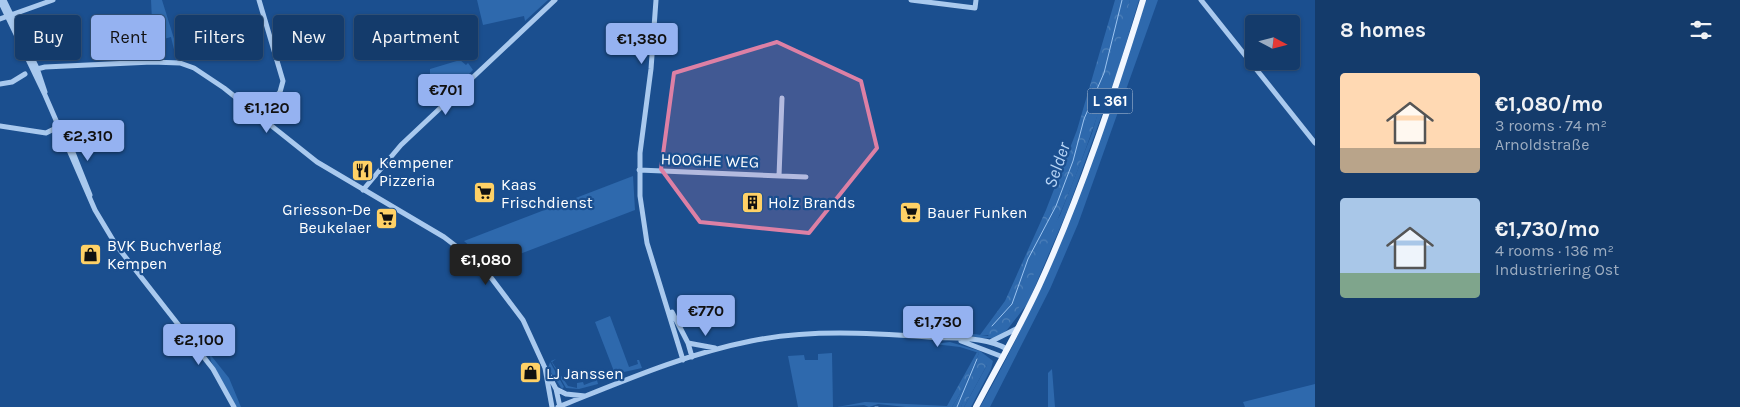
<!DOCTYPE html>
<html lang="en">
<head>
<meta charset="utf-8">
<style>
  body { margin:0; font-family:Karla,sans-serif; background:#214673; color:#f1f3f6; height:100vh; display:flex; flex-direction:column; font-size:19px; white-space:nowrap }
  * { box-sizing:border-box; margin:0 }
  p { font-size:16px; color:#9dadc1 }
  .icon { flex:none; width:28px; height:28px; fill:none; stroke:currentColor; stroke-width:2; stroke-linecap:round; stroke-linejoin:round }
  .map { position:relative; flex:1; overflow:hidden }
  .sheet { display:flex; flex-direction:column; background:#143b6b; width:425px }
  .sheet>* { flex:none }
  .banner { position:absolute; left:15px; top:15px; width:475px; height:45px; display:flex; gap:10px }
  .needle { width:32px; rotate:97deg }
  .controls { position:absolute; left:1245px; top:15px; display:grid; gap:10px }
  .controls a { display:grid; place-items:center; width:55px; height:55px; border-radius:5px; background:#143b6b; box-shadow:0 1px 4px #0004,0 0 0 1px #33557e; font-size:25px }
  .price { position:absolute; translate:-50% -42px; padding:0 11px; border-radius:5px; background:#95b2f1; color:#111; font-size:16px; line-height:32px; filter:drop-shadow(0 1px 2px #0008) }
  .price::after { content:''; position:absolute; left:50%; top:30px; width:15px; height:11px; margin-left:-8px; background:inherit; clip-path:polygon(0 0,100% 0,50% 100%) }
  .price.selected { background:#222; color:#fff }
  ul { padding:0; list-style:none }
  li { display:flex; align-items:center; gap:15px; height:125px; padding:0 25px }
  li span { display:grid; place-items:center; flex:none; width:140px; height:100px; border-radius:5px; color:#555 }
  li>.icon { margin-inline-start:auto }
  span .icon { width:60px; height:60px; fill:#fffc; stroke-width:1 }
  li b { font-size:21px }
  h2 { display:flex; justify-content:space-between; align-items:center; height:60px; padding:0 25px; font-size:21px }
  .tag { padding:0 18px; border-radius:5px; background:#143b6b; box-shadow:0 1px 4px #0004,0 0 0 1px #33557e; font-size:18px; line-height:45px }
  .tag.selected { background:#95b2f1; color:#111 }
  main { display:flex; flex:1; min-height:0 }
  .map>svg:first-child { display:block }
  .green { fill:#2e69ad }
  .forest { fill:url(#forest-crowns) }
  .park { fill:url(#park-dots) }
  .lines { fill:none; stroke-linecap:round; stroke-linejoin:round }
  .stream { stroke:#9cc4f0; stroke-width:1 }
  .minor { stroke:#a9c9ee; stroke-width:5 }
  .major { stroke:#f0f6ff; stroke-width:6 }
  .marked { fill:#dd80a5; fill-opacity:0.2; stroke:#dd80a5; stroke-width:4; stroke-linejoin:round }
  .labels { text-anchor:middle; stroke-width:4.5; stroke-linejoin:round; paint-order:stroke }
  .shield { fill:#1b4f8f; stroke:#bbcadd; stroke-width:1 }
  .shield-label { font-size:15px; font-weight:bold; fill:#fff }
  .street-label { font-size:16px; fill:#fff; stroke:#1b4f8f }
  .poi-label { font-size:16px; fill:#fff; stroke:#1b4f8f; text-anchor:start }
  .water-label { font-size:18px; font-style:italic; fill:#b5d3f5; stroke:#1b4f8f }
</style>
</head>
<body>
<main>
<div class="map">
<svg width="1315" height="407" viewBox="0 0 1315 407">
  <defs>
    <pattern id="forest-crowns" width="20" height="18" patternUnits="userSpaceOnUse" patternTransform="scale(1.25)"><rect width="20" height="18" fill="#2e69ad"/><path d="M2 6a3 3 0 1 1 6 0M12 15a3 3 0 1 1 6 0" fill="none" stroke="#4d80b9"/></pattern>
    <pattern id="park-dots" width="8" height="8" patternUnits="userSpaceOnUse" patternTransform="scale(1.25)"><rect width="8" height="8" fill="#2e69ad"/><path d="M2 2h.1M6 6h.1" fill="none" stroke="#4d80b9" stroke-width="1.8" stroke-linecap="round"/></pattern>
  </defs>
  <rect width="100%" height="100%" fill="#1b4f8f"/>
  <!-- green -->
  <path class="green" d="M151 0H162L180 58H176L171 37 153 42Z
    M477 0H548L525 21 524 16 483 25Z
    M1130 0H1139L1118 70 1068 209 1028 303 1007 330 998 338H980L927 332 946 330 988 336 1060 215 1092 133Z
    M1146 0H1158L1078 224 1050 289 990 407H980C1053 279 1100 140 1146 0Z
    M460 60 466 65 468 63 473 70 448 95 430 79V69Z
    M633 176 635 210 491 265 464 241Z
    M610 316 629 367 638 364 637 360H639L642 368 615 374 595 322Z
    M950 342 980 351 993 361 991 369 971 407H964L987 365 978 358 968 391 961 407H952L963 389 979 353 960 347 934 344Z
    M209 353 229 378 241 407H236L211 361Z
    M832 353 833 407H798L788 356 804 355 805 360H818V354Z
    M556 359 552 362 568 386 577 388V383L583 382 584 385 597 380 598 384 579 389 566 388 551 361Z
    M550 362 564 387 562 389 548 368Z
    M1052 369 1055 407H1048V373Z
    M1315 384V407H1245L1243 402Z"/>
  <!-- forest -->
  <path class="forest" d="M1115 0H1130C1109 94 1075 184 1035 271 1028 287 1016 321 1002 330 995 334 988 336 980 335L1005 301 1046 210 1077 130Z
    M977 352 979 353 963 389 952 407H906L878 404 869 407 864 405 837 407 865 402 947 406Z
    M980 353 986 357 987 365 964 407H961Z"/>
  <!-- park -->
  <path class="park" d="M58 26V46H50L43 31Z"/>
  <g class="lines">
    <!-- stream -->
    <path class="stream" d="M992 326 1012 304 1028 259 1056 206 1073 161 1084 119 1104 73 1122 0
      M875 407H878
      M957 407 977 359"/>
    <!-- minor -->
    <path class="minor" d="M4 0 37 68 45 92
      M259 0 283 81 280 92 259 115
      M656 0 651 69 640 153V196L647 243 683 360
      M911 0 975 8 976 0
      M1201 0 1315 143
      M0 1 45 95 95 210 116 245 213 369 234 407
      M0 19 53 0
      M33 70 45 67 152 62 180 63 194 68 224 88 317 162 444 237 483 267 523 320 545 368 552 407
      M0 84 12 82 25 74
      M0 126 46 133 58 127
      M60 128 66 135 90 195
      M639 170 806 177
      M779 176 782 98
      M363 190 401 145 555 0
      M672 312 688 343 692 357
      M961 341 1003 357
      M992 341 1018 328
      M688 343 715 348
      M545 368 556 389 560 407
      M556 389 566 394 585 396
      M558 407C621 382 685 354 751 341 810 329 870 333 929 337 954 339 985 336 1007 349"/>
    <!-- major -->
    <path class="major" d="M976 407C997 367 1020 327 1039 286 1081 194 1113 97 1143 0"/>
  </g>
  <!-- marked area -->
  <path class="marked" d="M777 42 861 81 877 148 809 233 700 222 661 169 674 73Z"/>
  <!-- icons -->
  <defs>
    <symbol id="restaurant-square" viewBox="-11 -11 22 22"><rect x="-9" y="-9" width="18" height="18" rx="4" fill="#ffd166" stroke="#1b4f8f"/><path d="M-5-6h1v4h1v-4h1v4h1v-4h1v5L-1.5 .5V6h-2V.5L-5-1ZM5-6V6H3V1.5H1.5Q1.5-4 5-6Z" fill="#111"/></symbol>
    <symbol id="supermarket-square" viewBox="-11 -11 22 22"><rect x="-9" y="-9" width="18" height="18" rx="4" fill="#ffd166" stroke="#1b4f8f"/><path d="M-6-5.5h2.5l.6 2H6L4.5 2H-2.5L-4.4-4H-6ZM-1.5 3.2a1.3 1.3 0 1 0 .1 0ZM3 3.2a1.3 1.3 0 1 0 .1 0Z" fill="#111"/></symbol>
    <symbol id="building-square" viewBox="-11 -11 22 22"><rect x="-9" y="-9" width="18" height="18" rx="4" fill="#ffd166" stroke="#1b4f8f"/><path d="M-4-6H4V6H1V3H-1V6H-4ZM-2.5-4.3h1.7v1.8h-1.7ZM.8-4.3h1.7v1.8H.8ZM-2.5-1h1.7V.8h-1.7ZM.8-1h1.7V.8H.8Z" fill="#111"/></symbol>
    <symbol id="shop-square" viewBox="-11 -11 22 22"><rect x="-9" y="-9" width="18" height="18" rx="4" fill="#ffd166" stroke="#1b4f8f"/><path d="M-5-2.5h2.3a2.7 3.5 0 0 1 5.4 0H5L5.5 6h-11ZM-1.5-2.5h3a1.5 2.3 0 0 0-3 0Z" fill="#111"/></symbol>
  </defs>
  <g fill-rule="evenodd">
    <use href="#restaurant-square" x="350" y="158" width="25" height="25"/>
    <use href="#supermarket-square" x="472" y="180" width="25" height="25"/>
    <use href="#building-square" x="740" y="190" width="25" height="25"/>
    <use href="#supermarket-square" x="898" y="200" width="25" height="25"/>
    <use href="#supermarket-square" x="374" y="206" width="25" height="25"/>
    <use href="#shop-square" x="78" y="242" width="25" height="25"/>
    <use href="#shop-square" x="518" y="360" width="25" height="25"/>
  </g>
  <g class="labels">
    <!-- shield labels -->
    <rect class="shield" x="1087.5" y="88.5" width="45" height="25" rx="4"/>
    <g class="shield-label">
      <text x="1110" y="106">L 361</text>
    </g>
    <!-- street labels -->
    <g class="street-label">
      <text transform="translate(710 160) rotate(2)" y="6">HOOGHE WEG</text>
    </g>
    <!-- poi labels -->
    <g class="poi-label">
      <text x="379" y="168">Kempener<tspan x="379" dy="18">Pizzeria</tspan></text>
      <text x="501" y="190">Kaas<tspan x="501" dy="18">Frischdienst</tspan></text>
      <text x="768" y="208">Holz Brands</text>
      <text x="371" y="215" text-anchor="end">Griesson-De<tspan x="371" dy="18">Beukelaer</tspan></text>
      <text x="927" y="218">Bauer Funken</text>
      <text x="107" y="251">BVK Buchverlag<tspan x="107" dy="18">Kempen</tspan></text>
      <text x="546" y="379">LJ Janssen</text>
    </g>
    <!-- water labels -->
    <g class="water-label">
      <text transform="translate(1057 165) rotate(-71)" y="6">Selder</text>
    </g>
  </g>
</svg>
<div class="controls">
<a><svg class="needle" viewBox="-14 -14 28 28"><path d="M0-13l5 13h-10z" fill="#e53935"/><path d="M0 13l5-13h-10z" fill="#9dadc1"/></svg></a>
</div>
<b class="price" style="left:642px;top:65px">€1,380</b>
<b class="price" style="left:446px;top:116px">€701</b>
<b class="price" style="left:267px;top:134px">€1,120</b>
<b class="price" style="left:88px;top:162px">€2,310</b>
<b class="price selected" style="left:486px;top:286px">€1,080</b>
<b class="price" style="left:706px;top:337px">€770</b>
<b class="price" style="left:938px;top:348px">€1,730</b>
<b class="price" style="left:199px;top:366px">€2,100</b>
<div class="banner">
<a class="tag">Buy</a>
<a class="tag selected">Rent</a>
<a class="tag">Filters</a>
<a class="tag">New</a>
<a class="tag">Apartment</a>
</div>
</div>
<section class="sheet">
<h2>8 homes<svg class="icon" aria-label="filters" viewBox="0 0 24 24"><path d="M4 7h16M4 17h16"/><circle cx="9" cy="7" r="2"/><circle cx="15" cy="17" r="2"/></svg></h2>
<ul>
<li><span style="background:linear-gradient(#ffd9b3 75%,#b9a48a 0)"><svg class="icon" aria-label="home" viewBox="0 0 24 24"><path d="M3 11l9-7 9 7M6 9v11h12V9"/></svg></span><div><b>€1,080/mo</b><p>3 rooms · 74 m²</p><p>Arnoldstraße</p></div></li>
<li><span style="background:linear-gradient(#a9c7e8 75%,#7fa58c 0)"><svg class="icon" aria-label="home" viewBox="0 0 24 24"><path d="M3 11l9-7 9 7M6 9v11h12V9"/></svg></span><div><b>€1,730/mo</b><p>4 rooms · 136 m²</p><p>Industriering Ost</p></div></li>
</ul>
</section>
</main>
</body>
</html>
